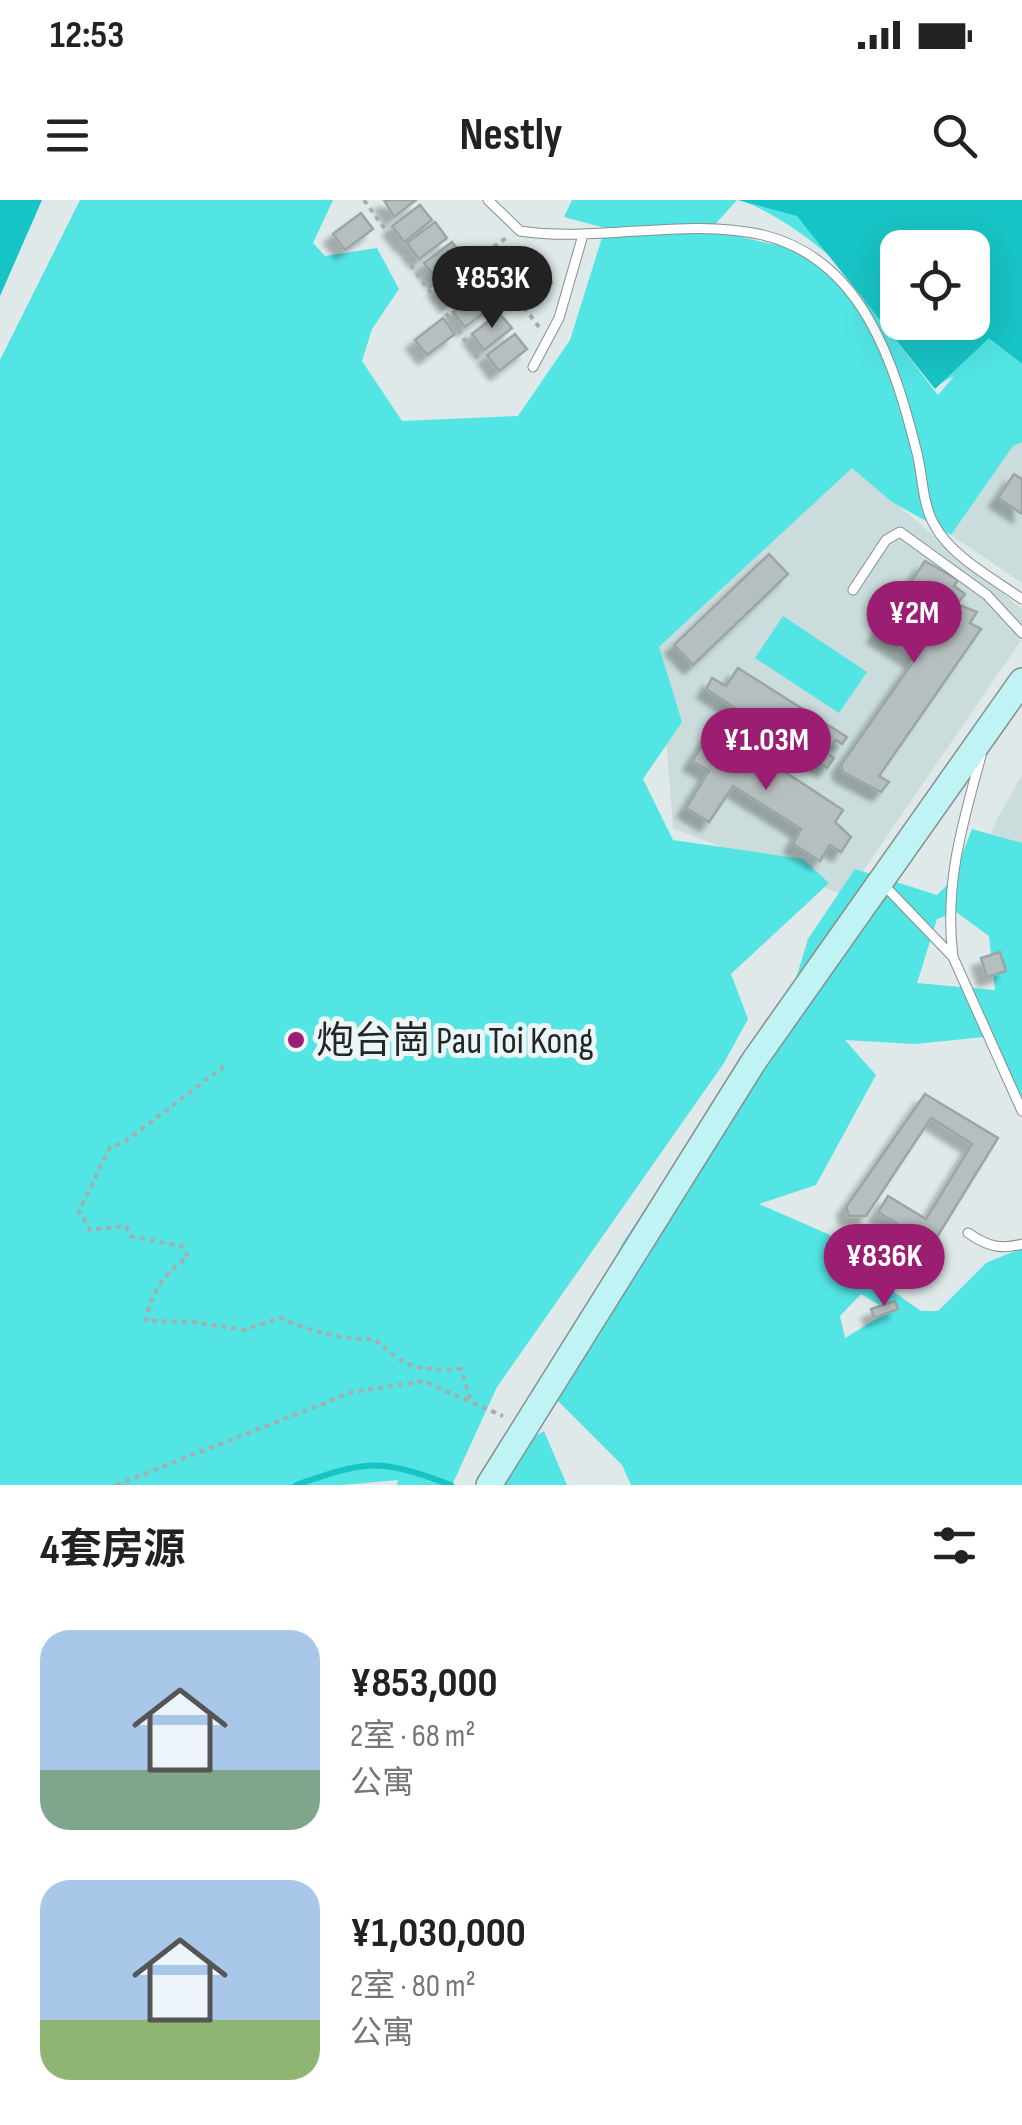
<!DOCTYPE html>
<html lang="zh">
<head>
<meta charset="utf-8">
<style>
  body { margin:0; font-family:"Sofia Sans Condensed","Noto Sans SC",sans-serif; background:#f2f2f2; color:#222; height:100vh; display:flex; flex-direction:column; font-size:38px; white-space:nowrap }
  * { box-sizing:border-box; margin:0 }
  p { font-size:32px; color:#767676 }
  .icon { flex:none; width:55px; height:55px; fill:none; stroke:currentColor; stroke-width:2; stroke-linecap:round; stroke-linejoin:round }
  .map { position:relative; height:1285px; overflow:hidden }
  .side { display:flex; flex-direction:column; background:#fff; flex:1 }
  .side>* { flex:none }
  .fabs { position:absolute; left:880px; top:30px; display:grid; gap:20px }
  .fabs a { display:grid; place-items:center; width:110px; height:110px; border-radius:20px; background:#fff; box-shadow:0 10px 40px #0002; font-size:50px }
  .price { position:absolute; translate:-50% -85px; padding:0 22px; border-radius:35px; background:#9c1e73; color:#fff; font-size:32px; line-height:65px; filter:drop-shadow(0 2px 5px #0008) }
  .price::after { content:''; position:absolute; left:50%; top:60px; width:30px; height:22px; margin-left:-15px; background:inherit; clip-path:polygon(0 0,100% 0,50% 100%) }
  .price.current { background:#222; color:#fff }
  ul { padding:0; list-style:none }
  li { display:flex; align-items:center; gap:30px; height:250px; padding:0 40px }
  li span { display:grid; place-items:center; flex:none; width:280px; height:200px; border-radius:30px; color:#555 }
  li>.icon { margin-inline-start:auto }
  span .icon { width:120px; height:120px; fill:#fffc; stroke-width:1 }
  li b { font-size:42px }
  h2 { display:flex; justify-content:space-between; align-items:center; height:120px; padding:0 40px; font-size:42px }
  .status { display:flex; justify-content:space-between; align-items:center; height:70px; padding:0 50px; background:#fff; direction:ltr }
  .status svg { height:28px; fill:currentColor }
  header { display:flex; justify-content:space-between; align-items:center; height:130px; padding:0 40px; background:#fff; font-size:45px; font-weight:700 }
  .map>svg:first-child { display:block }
  .built { fill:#cadddc }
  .green { fill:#53e4e4; fill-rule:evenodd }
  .water { fill:#17c4c5; fill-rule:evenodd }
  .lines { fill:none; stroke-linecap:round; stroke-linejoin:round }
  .stream { stroke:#17c4c5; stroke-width:6 }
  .building { fill:#b6bfbf; stroke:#9ca5a5; stroke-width:2.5; filter:url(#shadow) }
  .lane-casing { stroke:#868f8f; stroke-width:11 }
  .secondary-casing { stroke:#868f8f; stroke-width:28 }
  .path { stroke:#a5adad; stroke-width:4; stroke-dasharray:5 5; stroke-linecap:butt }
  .lane { stroke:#fff; stroke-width:9 }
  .secondary { stroke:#c0f4f4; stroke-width:25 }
  .poi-dot { fill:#9c1e73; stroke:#ecf6f6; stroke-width:4 }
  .labels { text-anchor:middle; stroke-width:10; stroke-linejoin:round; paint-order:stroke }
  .poi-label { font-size:38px; fill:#232727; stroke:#ecf6f6; text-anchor:start }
</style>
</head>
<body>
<div class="status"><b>12:53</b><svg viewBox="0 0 49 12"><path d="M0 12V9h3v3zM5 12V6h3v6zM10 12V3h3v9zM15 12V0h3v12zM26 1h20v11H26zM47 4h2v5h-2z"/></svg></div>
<header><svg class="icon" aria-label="menu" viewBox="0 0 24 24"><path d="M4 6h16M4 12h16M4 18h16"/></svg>Nestly<svg class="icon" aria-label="search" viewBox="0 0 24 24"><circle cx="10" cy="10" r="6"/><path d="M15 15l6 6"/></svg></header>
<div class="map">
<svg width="1022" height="1285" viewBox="0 0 1022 1285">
  <defs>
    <filter id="shadow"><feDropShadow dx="-9" dy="9" stdDeviation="2.5" flood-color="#0004"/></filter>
  </defs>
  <rect width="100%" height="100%" fill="#dfe9e9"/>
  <!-- built -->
  <path class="built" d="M1022 233V383L951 335Z
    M852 267 1022 409V439L846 696 673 628 659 447Z
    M1022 575V660L978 666 996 621Z"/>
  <!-- green -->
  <path class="green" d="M80 0H333L313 43 325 56 377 48 399 89 372 129 362 161 402 221 518 216 570 140 605 28 564 17 572 0H737L710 30 803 51 867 103 938 195 954 176 941 183C894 114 819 30 740 0H934L898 48V122H972L1022 164V242L1013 246 951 335 892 302 852 268 659 447 682 522 643 579 673 640 803 659 829 683 731 774 748 819 724 863 497 1187 452 1285H397L398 1280 343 1285H0V160Z
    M783 416 867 472 839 513 755 458Z
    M972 629 1022 643V902L994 836 915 844 845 840 876 875 816 985 759 1004 830 1035 840 1072 891 1090 921 1111H938L986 1063 1022 1048V1285H631L622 1265 551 1194 622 1044 651 1000 674 998 689 978 719 890 771 860 808 739 855 669 937 695 952 680ZM956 712 989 736 995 790 917 783 937 719ZM861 1094 889 1111 845 1138 840 1116Z
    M544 1231 567 1285H497L524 1243Z"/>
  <!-- water -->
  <path class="water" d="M0 0H42L0 96Z
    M738 0H1022V164L989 138 935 189 797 16ZM898 48H972V122H898Z"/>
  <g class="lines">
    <!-- stream -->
    <path class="stream" d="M296 1285C368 1260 379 1258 451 1285"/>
  </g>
  <!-- building -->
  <path class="building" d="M384 0H416L394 17Z
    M420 5 432 20 404 42 392 26Z
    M361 13 373 29 345 50 333 34Z
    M435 22 447 38 419 59 407 43Z
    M452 42 464 57 436 79 424 63Z
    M465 66 477 81 449 103 437 87Z
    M481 90 493 106 465 127 453 112Z
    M499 113 512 128 484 150 472 134Z
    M443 118 455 134 427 155 415 140Z
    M515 134 527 149 499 171 487 155Z
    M1014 274 1022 279V314L998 298Z
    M769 354 788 374 693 465 674 445Z
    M925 361 958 380 954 386 965 394 957 404 977 412 970 423 981 429 879 576 889 582 881 592 843 572 841 565 915 459 876 434Z
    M738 468 847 537 842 544 836 540 827 553 834 558 827 568 706 489 712 478 726 486Z
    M715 526 843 610 835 622 851 637 841 652 830 645 820 661 793 644 801 629 733 586 709 622 686 608 709 571 692 561Z
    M1000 752 1006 771 987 777 981 758Z
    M925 894 998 938 932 1045 878 1012 888 996 926 1019 972 944 931 918 866 1016H849L846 1007Z
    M895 1101 898 1109 874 1118 871 1109Z"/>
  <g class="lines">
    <defs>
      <path id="lane" d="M488 0 520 31C600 43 684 17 763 35 863 59 895 165 917 253 923 276 922 305 935 326 952 357 994 379 1022 399
        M533 167 559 118 583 35
        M853 390 886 340 900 332 987 395 1022 433
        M883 684 953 757 1022 911
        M953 757C944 685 962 625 981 556
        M968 1033C987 1046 1000 1050 1022 1044"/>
      <path id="secondary" d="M489 1285 754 861 1022 481"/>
    </defs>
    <!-- lane casing -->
    <use href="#lane" class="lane-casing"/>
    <!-- secondary casing -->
    <use href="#secondary" class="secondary-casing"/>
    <!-- path -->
    <path class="path" d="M364 0 490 175
      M428 88 481 48 490 50 506 38
      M539 127 514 94 534 80 554 83
      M224 866 126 941 110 947 79 1011 90 1030 126 1026 131 1036 183 1047 188 1057C166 1071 150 1094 146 1121L194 1122 243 1130 281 1118C304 1130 350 1141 375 1139 407 1170 417 1170 461 1169L471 1202
      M867 1025 889 1084
      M116 1285 353 1192 423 1181 503 1216"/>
    <!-- lane -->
    <use href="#lane" class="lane"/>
    <!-- secondary -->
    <use href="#secondary" class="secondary"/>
  </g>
  <!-- markers -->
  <circle class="poi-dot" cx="296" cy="840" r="10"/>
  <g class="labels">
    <!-- poi labels -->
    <g class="poi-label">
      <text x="316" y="853">炮台崗 Pau Toi Kong</text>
    </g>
  </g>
</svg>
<div class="fabs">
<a><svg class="icon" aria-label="locate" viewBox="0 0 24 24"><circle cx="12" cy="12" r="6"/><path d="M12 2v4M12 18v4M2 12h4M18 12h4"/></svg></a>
</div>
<b class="price current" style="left:492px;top:131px">¥853K</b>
<b class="price" style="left:914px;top:466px">¥2M</b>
<b class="price" style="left:766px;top:593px">¥1.03M</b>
<b class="price" style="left:884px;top:1109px">¥836K</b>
</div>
<section class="side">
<h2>4套房源<svg class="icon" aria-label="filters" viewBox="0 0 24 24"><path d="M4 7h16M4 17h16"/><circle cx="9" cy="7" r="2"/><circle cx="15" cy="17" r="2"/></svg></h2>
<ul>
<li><span style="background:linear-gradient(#a9c7e8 70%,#7fa58c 0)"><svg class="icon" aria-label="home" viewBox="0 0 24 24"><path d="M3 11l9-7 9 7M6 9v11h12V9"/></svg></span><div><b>¥853,000</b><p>2室 · 68 m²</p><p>公寓</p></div></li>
<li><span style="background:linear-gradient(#a9c7e8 70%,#8fb573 0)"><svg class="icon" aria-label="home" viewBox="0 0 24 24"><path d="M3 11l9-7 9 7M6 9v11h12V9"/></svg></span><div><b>¥1,030,000</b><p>2室 · 80 m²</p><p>公寓</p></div></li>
</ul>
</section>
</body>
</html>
